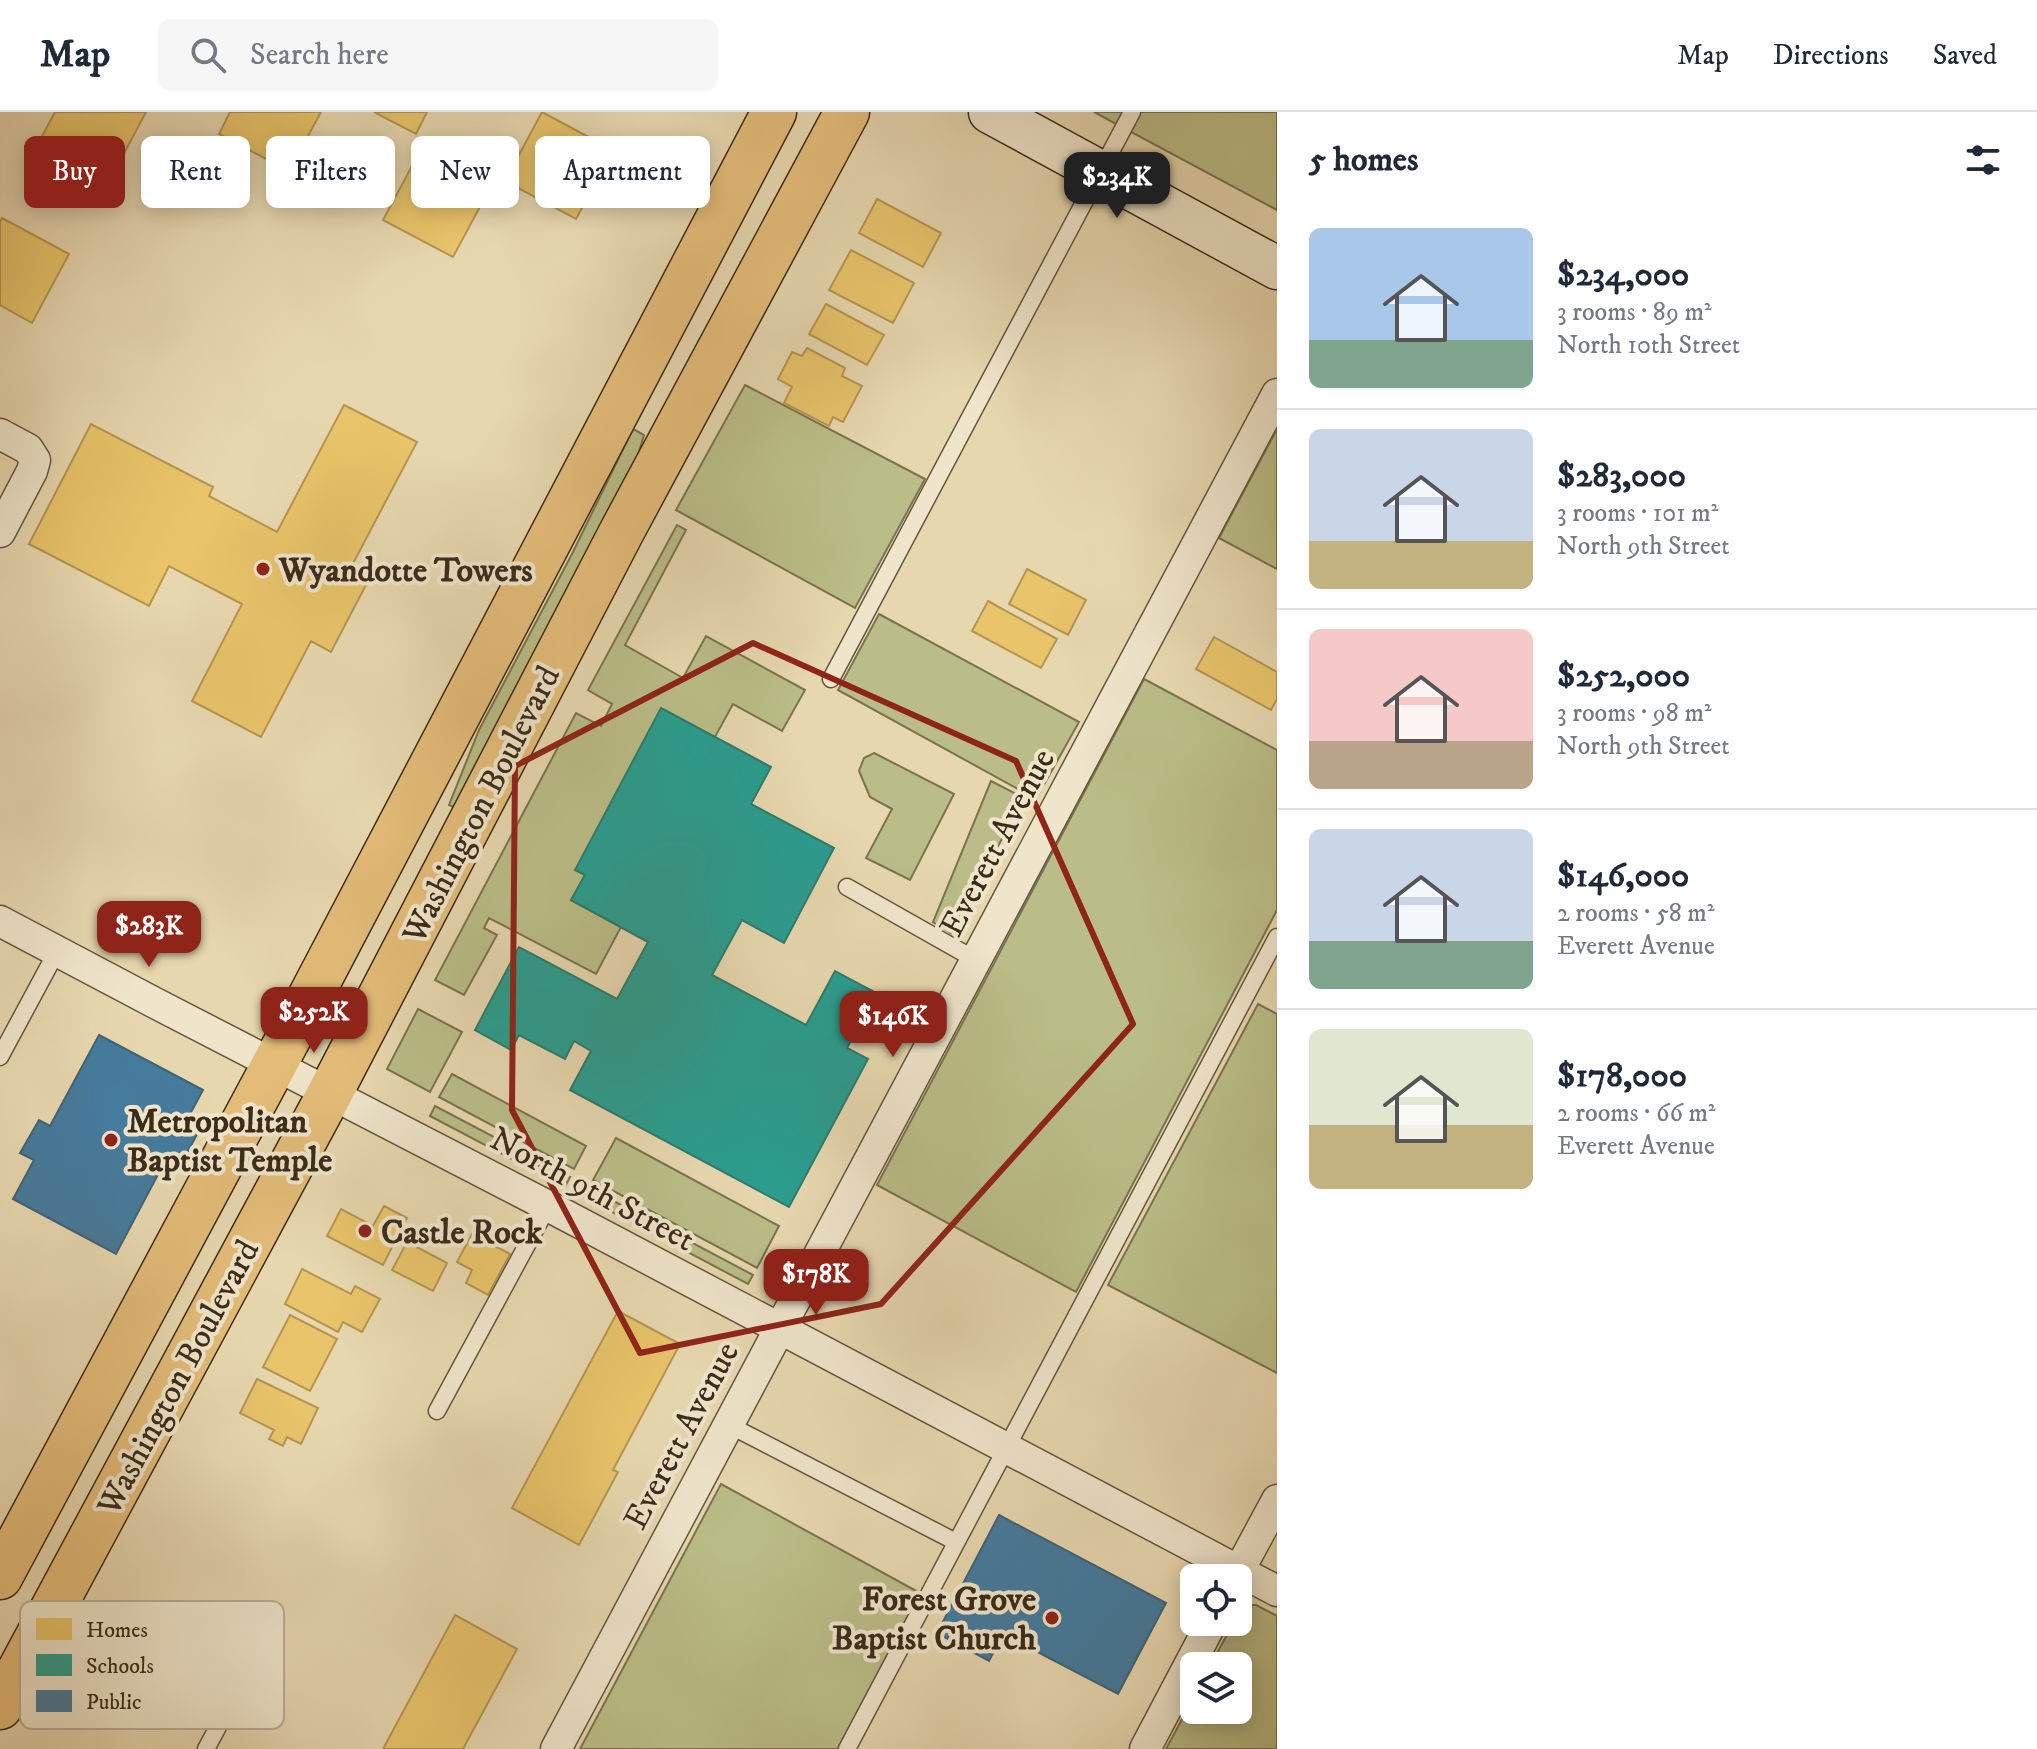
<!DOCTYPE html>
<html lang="en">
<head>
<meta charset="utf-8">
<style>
  body { margin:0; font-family:"IM FELL DW Pica",serif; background:#f6f6f7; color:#1f2937; height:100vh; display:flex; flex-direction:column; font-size:30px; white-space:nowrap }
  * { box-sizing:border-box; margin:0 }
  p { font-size:26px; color:#747a83 }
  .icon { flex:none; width:44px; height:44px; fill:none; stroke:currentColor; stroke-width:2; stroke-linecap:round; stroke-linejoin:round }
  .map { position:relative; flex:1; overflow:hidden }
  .panel { display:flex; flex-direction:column; background:#fff; width:760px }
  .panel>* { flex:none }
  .top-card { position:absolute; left:24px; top:24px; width:760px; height:72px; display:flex; gap:16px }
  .buttons { position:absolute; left:1180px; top:1452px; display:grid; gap:16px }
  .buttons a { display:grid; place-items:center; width:72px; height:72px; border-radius:12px; background:#fff; box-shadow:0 4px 20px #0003; font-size:40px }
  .price { position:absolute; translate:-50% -68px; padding:0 18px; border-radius:16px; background:#8f2418; color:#fff; font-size:26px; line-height:52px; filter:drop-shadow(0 2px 4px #0008) }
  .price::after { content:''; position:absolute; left:50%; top:48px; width:24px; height:18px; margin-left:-12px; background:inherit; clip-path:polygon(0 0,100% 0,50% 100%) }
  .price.selected { background:#222; color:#fff }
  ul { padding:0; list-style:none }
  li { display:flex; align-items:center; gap:24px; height:200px; padding:0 32px }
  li+li { border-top:2px solid #e0e1e3 }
  li span { display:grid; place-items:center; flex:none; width:224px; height:160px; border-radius:12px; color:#555 }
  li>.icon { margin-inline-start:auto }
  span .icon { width:96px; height:96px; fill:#fffc; stroke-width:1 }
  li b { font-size:34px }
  h2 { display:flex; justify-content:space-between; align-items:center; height:96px; padding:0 32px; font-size:34px }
  .tag { padding:0 28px; border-radius:12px; background:#fff; box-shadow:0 4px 20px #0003; font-size:28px; line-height:72px }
  .tag.selected { background:#8f2418; color:#fff }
  header { display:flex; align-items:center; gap:48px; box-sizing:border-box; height:112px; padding:0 40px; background:#fff; border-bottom:2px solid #e0e1e3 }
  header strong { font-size:38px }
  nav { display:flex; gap:44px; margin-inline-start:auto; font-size:28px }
  .search { width:560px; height:72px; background:#f6f6f7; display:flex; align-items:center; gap:20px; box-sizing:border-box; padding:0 28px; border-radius:12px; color:#747a83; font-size:30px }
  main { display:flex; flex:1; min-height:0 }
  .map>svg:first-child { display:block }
  .green { fill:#babd87; stroke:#7a7450; stroke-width:2 }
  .homes { fill:#e9c46a; stroke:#b49652; stroke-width:2 }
  .schools { fill:#2a9d8f; stroke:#2f7b6c; stroke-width:2 }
  .public { fill:#457b9d; stroke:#426376; stroke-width:2 }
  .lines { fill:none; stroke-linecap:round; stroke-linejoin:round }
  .lane-casing { stroke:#65573f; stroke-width:19 }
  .street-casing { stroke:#65573f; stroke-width:33 }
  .secondary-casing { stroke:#3a2c1a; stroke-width:45 }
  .primary-casing { stroke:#3a2c1a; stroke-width:47 }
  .lane { stroke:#efe5cb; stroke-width:16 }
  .street { stroke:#efe5cb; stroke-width:30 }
  .secondary { stroke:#efe5cb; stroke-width:42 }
  .primary { stroke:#e4bc78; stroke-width:44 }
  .marked { fill:none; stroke:#8f2418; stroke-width:6; stroke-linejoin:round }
  .poi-dot { fill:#8f2418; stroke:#efe5cb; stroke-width:3 }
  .labels { text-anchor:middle; stroke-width:8; stroke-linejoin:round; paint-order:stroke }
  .poi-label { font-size:34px; font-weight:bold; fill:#3a2c1a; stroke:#efe5cb; text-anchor:start }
  .street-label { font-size:34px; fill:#3a2c1a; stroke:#efe5cb }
  .key { fill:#efe5cb; stroke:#b9ae96; stroke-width:2 }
  .key-label { font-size:22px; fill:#3a2c1a }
</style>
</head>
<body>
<header>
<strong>Map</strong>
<div class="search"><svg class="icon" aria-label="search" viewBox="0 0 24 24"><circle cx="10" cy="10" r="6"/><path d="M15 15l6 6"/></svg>Search here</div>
<nav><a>Map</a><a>Directions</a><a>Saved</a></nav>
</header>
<main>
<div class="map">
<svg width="1277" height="1637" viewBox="0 0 1277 1637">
  <rect width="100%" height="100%" fill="#e7d7af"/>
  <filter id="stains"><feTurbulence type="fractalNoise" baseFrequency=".0025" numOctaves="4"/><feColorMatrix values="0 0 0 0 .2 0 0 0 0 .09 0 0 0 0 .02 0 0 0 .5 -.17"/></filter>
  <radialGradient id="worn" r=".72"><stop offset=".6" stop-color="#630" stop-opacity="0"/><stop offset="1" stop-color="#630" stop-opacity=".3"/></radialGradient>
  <!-- green -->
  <path class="green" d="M1094 0H1277V98Z
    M745 273 925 367 855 496 676 398Z
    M633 317 644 323 628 376 462 699 449 693 479 618 572 442Z
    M1277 317V457L1219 426Z
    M677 413 686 418 625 533 683 566 706 524 805 578 782 619 733 592 715 625 585 763 571 788 621 815 596 862 489 806 484 816 497 823 464 883 435 868 576 601 601 614 612 592 588 578Z
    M879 502 1079 610 1036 687 838 578Z
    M1144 567 1277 638V798L1076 1180 877 1073Z
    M874 641 954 682 910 768 866 746 892 697 870 685 859 659 864 646Z
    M991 669 1024 686 951 821 933 810Z
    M1258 892 1277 902V1261L1108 1173Z
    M418 897 462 920 430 980 387 957Z
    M452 962 586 1034 574 1057 439 985Z
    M435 994 570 1065 565 1075 430 1004Z
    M616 1026 779 1114 757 1156 593 1068Z
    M589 1076 753 1163 748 1172 584 1085Z
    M721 1372 920 1481 838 1637H580Z
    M1247 1493H1256L1277 1504V1637H1166L1194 1585V1598H1238V1554H1210L1234 1510H1238C1238 1501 1240 1498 1247 1493Z"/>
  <!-- homes -->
  <path class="homes" d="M55 0H146L111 66 40 28Z
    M230 0H321L289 59 219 22Z
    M374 0H427L416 22Z
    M542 0 613 38 576 107 505 69Z
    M420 39 490 76 453 145 383 108Z
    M877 87 941 121 923 155 859 121Z
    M2 106 69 142 32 211 0 193V110Z
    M851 138 914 171 893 211 829 178Z
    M826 192 884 223 867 253 809 222Z
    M807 236 845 256 842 264 862 274 843 310 833 305 829 314 784 291 792 275 778 267 792 240 802 244Z
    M344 293 417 330 349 459 368 469 331 540 311 529 261 625 192 589 242 492 169 454 149 494 29 432 91 312 213 375 209 384 277 420Z
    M1027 457 1086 488 1068 523 1009 492Z
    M988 489 1057 527 1041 556 972 519Z
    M1214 525 1277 560V587L1271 598 1196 557Z
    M384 1094 407 1106 383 1153 327 1124 341 1097 373 1114Z
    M472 1122 510 1142 488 1183 466 1171 472 1158 457 1150Z
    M407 1130 447 1151 433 1179 392 1158Z
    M302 1157 351 1182 355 1174 380 1187 362 1220 343 1210 338 1220 285 1192Z
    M618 1199 680 1232 613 1358 618 1360 579 1433 512 1396Z
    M290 1203 337 1227 310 1279 263 1255Z
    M257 1267 318 1296 301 1332 287 1325 283 1334 269 1327 274 1318 240 1301Z
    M455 1503 517 1537 463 1637H383Z"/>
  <!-- schools -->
  <path class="schools" d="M661 596 771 655 751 692 834 736 784 831 742 808 712 863 806 913 835 859 876 881 847 936 868 947 789 1095 570 978 591 939 574 929 565 947 519 923 511 938 475 918 519 835 617 887 648 830 571 788 585 763 575 758Z"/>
  <!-- public -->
  <path class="public" d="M99 923 203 978 189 1004 203 1011 177 1060 163 1053 116 1142 13 1087 34 1048 20 1041 39 1008 50 1014Z
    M999 1403 1166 1491 1118 1582 1003 1522 989 1549 937 1521Z"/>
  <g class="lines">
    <defs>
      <path id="lane" d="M831 567 1132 0
        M847 775 976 848
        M0 945 57 839
        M437 1299 548 1094
        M729 1313 956 1430
        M206 1637 220 1611
        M847 1637 1277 825"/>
      <path id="street" d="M0 322 28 337 35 348 32 359 0 420
        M0 809 155 891 548 1094 1277 1479
        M1235 1466 1277 1388
        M556 1637 1277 282
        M1145 1637 1212 1510"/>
      <path id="secondary" d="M990 0 1277 156"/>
      <path id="primary" d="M0 1465 296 912 774 0
        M0 1595 330 981 622 419 847 0"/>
    </defs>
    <!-- lane casing -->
    <use href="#lane" class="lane-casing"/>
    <!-- street casing -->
    <use href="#street" class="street-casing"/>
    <!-- secondary casing -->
    <use href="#secondary" class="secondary-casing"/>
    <!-- primary casing -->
    <use href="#primary" class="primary-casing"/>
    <!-- lane -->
    <use href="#lane" class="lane"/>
    <!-- street -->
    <use href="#street" class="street"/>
    <!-- secondary -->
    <use href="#secondary" class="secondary"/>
    <!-- primary -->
    <use href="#primary" class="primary"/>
  </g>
  <!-- marked area -->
  <path class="marked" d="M753 531 1016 649 1133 912 881 1192 640 1241 512 998 515 654Z"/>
  <!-- markers -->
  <g class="poi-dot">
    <circle cx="263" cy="457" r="8"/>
    <circle cx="111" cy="1028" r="8"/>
    <circle cx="365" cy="1119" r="8"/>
    <circle cx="1052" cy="1506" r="8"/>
  </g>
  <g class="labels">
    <!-- poi labels -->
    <g class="poi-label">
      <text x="279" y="469">Wyandotte Towers</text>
      <text x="127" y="1020">Metropolitan<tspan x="127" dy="39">Baptist Temple</tspan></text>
      <text x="381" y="1131">Castle Rock</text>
      <text x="1036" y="1498" text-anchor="end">Forest Grove<tspan x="1036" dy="39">Baptist Church</tspan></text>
    </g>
    <!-- street labels -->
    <g class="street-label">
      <text transform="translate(480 692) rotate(-63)" y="12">Washington Boulevard</text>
      <text transform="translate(996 730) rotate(-62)" y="12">Everett Avenue</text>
      <text transform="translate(593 1076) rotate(28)" y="12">North 9th Street</text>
      <text transform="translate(177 1265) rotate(-62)" y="12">Washington Boulevard</text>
      <text transform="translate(680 1323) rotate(-62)" y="12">Everett Avenue</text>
    </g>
  </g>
  <!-- legend -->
  <rect x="20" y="1489" width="264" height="128" rx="12" class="key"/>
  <rect x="36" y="1506" width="36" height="22" fill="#e9c46a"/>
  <rect x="36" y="1542" width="36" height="22" fill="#2a9d8f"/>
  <rect x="36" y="1578" width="36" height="22" fill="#457b9d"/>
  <g class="key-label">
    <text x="86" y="1525">Homes</text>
    <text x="86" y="1561">Schools</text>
    <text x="86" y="1597">Public</text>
  </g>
  <rect width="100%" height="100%" filter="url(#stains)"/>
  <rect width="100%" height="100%" fill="url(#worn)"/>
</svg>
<div class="buttons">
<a><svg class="icon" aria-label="locate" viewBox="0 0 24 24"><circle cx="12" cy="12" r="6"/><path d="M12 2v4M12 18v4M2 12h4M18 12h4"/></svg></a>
<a><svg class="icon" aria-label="layers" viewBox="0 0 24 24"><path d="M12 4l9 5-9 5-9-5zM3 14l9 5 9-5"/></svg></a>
</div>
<b class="price selected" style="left:1117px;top:108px">$234K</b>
<b class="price" style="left:149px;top:857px">$283K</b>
<b class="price" style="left:314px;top:943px">$252K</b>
<b class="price" style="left:893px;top:947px">$146K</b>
<b class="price" style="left:816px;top:1205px">$178K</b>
<div class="top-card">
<a class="tag selected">Buy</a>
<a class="tag">Rent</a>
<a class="tag">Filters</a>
<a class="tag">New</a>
<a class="tag">Apartment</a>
</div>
</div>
<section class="panel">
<h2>5 homes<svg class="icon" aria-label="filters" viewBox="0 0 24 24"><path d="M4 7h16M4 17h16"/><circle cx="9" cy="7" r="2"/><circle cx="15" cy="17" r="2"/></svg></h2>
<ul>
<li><span style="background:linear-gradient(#a9c7e8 70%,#7fa58c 0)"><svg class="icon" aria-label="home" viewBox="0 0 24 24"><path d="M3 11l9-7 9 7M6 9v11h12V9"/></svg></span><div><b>$234,000</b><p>3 rooms · 89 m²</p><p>North 10th Street</p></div></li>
<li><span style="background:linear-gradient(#c9d6e8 70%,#c2b280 0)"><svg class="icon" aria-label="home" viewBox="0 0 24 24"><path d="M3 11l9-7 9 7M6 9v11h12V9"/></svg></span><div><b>$283,000</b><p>3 rooms · 101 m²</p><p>North 9th Street</p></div></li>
<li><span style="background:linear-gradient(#f6c9c9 70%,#b9a48a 0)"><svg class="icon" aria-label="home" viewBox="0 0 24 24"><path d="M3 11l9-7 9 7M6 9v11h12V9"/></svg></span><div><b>$252,000</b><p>3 rooms · 98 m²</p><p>North 9th Street</p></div></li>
<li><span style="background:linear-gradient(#c9d6e8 70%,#7fa58c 0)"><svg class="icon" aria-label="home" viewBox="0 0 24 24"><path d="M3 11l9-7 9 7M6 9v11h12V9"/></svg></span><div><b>$146,000</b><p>2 rooms · 58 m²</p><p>Everett Avenue</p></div></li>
<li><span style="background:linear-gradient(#dfe7d0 60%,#c2b280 0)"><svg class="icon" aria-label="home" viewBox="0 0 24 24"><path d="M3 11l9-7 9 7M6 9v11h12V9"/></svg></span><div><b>$178,000</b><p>2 rooms · 66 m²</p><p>Everett Avenue</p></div></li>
</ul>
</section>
</main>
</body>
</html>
